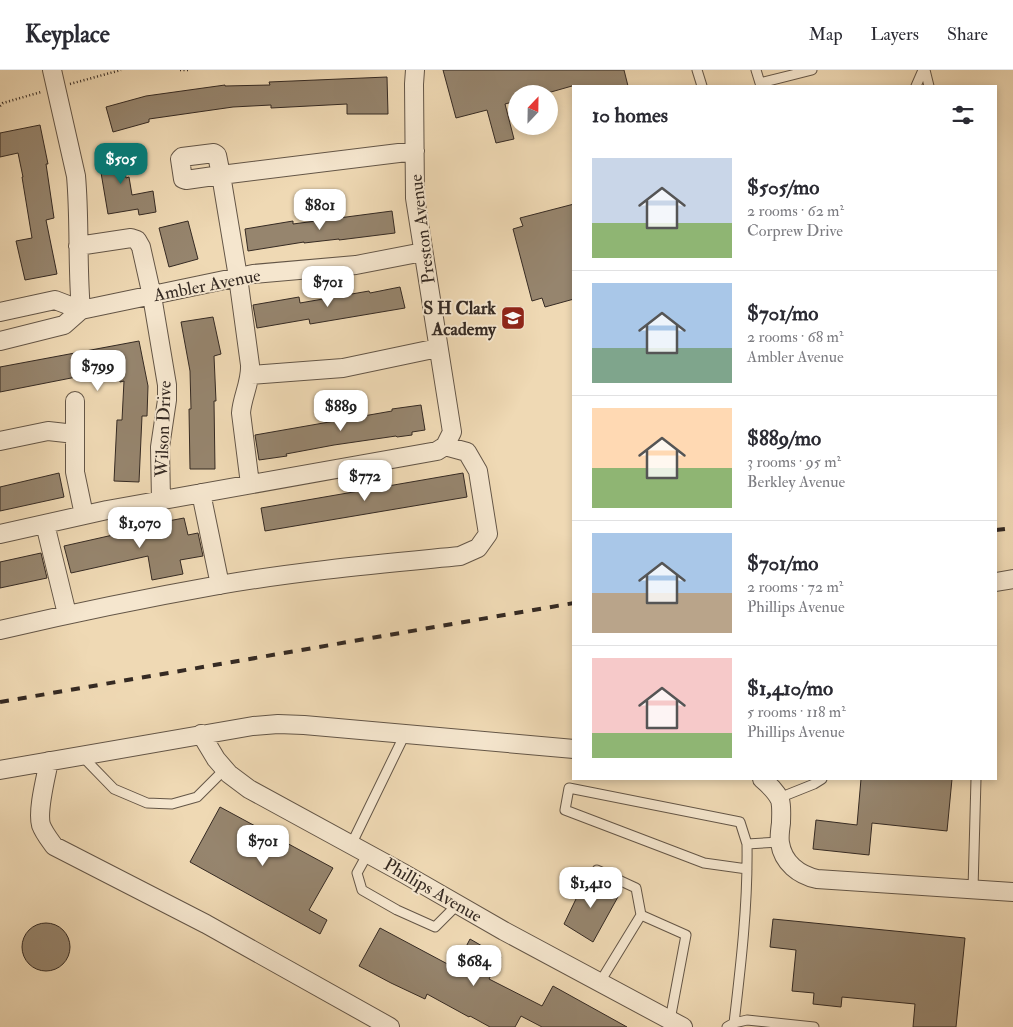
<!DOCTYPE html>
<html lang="en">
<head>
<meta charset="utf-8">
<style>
  body { margin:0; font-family:"IM FELL Double Pica",serif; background:#f7f7f7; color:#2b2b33; height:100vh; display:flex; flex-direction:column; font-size:19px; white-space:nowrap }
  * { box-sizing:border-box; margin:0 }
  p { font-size:16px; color:#7c7c81 }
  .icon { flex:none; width:28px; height:28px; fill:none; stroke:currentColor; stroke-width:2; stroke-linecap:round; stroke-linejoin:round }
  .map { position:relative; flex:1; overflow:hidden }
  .panel { position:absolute; left:572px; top:15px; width:425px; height:695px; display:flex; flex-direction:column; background:#fff; border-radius:0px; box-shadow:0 2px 8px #0003 }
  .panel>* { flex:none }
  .needle { width:32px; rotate:22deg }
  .buttons { position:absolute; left:508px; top:15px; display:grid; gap:10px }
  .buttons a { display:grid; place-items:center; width:50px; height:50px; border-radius:50%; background:#fff; box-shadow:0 2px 8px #0003; font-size:25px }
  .price { position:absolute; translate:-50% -42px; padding:0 11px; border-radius:10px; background:#fff; color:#222; font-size:16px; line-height:32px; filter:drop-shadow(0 1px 2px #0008) }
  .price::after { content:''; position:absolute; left:50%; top:30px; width:15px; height:11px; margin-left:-8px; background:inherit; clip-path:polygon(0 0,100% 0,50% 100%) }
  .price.current { background:#0f766e; color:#fff }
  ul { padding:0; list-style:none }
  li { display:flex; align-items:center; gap:15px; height:125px; padding:0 20px }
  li+li { border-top:1px solid #e1e1e2 }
  li span { display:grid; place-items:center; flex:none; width:140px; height:100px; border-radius:0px; color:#555 }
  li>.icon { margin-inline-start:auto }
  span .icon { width:60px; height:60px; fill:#fffc; stroke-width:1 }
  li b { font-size:21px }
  h2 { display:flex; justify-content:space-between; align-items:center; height:60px; padding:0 20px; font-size:21px }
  header { display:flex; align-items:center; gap:30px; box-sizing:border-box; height:70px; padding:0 25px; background:#fff; border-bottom:1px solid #e1e1e2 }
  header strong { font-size:24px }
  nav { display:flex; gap:28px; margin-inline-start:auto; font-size:18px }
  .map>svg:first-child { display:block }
  .building { fill:#96856e; stroke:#352a23 }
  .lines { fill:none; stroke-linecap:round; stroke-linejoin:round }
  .lane-casing { stroke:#645647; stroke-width:11 }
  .street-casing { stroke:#645647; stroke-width:20 }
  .path { stroke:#352a23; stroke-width:2.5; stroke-dasharray:1 2.5; stroke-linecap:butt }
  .lane { stroke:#f5e6ce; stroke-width:9 }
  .street { stroke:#f5e6ce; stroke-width:18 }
  .rail { stroke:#352a23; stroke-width:4; stroke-dasharray:9 9; stroke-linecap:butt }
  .labels { text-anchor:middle; stroke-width:4; stroke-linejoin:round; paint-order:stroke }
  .street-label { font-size:18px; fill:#352a23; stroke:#f5e6ce }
  .poi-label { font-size:18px; font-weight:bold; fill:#352a23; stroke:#f5e6ce; text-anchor:end }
</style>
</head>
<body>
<header>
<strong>Keyplace</strong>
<nav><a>Map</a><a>Layers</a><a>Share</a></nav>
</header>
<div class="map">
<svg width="1013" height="957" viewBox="0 0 1013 957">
  <rect width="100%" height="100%" fill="#efd9b4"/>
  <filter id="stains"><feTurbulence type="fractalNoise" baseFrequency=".004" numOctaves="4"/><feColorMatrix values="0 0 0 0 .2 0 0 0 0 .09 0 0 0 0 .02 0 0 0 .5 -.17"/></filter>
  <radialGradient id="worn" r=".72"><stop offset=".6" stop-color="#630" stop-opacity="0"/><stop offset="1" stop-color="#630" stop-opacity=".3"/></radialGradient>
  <!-- building -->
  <path class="building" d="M443 0H624L628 16H572L544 24H516V31L505 34 514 69 496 73 487 40 456 48Z
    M387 7 388 44H347V34L271 38V35L233 37 149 49V52L113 62 106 37 146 26 225 15V16L270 15 269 12Z
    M40 55 48 94H46L54 148 46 150 57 204 25 210 16 171 32 168 22 107H23L18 83 0 87V63Z
    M121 76 126 108 129 107 132 125 153 121 156 142 139 145 138 139 108 144 97 79Z
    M574 134V229L545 237 542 228 532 231 513 159 523 156 520 148Z
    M392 141 395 163 339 170V169L304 173V172L248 181 245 159 293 151V154Z
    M188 151 198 189 169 197 159 158Z
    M400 217 405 238 310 254 309 249 257 258 253 235 299 227 300 233 369 221 370 223Z
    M213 247 221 284 214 286 216 331H214L215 399H190L189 339H191L190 301 181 252Z
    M139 271 148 316 147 346H142L139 412 114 411 117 350H122L124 311 120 312 117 299 0 322V297Z
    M421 335 425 360 412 362V365L397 367 396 366 334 375 286 384 287 386 259 390 255 365 392 341V339Z
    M59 403 64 427 0 441V417Z
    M463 403 467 427 265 461 261 438Z
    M184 448 188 465 198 463 203 486 180 490 183 504 152 510 148 486 71 503 64 476 153 456 152 454Z
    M41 483 47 508 0 518V492Z
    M861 709H952L947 761 872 753 869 785 813 779 816 750 857 755Z
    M220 737 333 798 309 840 327 850 320 864 190 792Z
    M587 806 619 825 593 872 564 854Z
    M773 849 965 868 956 957H913L915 934 842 927 841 937 813 934 814 923 792 921 796 880 770 877Z
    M22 877a24 24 0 1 1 48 0a24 24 0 1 1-48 0Z
    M380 858 455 898 470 869 501 887 489 909 542 936 553 916 627 957H542L521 946 515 957H490L470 946 469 947 427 924 425 929 391 913 359 896Z"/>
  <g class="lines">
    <defs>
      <path id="lane" d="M697 0 702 16
        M756 0 760 13 812 0
        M925 0 929 16
        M916 16 923 0
        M81 685 114 719 147 733 172 734 197 727 225 699
        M779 728 814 714 822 709
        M747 774 740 752 569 718 565 740 704 793 747 799
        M351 775 405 664
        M368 783 357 803 362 820 397 840 435 857 458 834
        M597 800 636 818 641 845
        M973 819 976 709
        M600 912 641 845 686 865 670 950
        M734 953C741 894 748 834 747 774L780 772
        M727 957 734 953 747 950 814 957"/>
      <path id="street" d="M52 0 76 106C80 150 77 196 81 240L253 204 356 195 423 182
        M415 0 414 14 415 128 452 362 445 376
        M214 83 217 85 221 105 186 110 183 109 180 89 182 87Z
        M78 176 131 168 137 170 141 177 152 226 167 315V330L160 377 161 430
        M0 242 55 230 81 240 64 255 0 271
        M251 305 343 298 438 278
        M75 331V402L84 445
        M0 371 48 361 75 364
        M250 414 241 343C242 327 251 312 250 295L238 207 221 105 415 81
        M201 423 220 515
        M45 454 67 544
        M0 464 107 440 437 381 445 376
        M996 512 1013 509
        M0 560C73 543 146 528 219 515 299 501 379 494 460 486L478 478 488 464 478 401 467 382 445 376
        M201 664 216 689 229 704 249 719 403 803 504 861 683 957
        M49 691C46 707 37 740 41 755 44 763 49 769 54 776L206 854 390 957
        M0 700 253 656 278 654 304 655 574 679
        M762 709C769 715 776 721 780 730 782 737 781 746 781 753 780 760 779 767 780 773 783 793 799 805 817 809L1013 822"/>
    </defs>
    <!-- lane casing -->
    <use href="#lane" class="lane-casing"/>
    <!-- street casing -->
    <use href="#street" class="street-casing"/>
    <!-- path -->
    <path class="path" d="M180 0H190
      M70 14 121 0
      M0 36 3 33 41 22"/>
    <!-- lane -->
    <use href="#lane" class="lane"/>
    <!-- street -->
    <use href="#street" class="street"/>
    <!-- rail -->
    <path class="rail" d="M996 460 1013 458
      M0 632 574 533"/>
  </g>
  <!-- icons -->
  <defs>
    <symbol id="school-square" viewBox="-11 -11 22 22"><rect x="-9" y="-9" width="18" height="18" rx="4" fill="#8f2418" stroke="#f5e6ce"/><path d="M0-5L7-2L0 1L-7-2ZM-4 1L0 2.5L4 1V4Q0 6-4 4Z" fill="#fff"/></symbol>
  </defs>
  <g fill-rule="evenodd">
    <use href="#school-square" x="499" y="234" width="28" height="28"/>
  </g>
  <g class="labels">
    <!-- street labels -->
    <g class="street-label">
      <text transform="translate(422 159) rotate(-97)" y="6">Preston Avenue</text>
      <text transform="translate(207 215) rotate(-11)" y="6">Ambler Avenue</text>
      <text transform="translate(163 359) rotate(-88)" y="6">Wilson Drive</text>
      <text transform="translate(433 820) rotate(30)" y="6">Phillips Avenue</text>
    </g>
    <!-- poi labels -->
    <g class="poi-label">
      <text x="496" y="244">S H Clark<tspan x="496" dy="21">Academy</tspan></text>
    </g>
  </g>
  <rect width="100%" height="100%" filter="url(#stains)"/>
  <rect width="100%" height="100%" fill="url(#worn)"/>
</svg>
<div class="buttons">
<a><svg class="needle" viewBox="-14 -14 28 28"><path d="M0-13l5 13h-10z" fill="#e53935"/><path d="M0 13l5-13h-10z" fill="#7c7c81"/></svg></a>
</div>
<b class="price current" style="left:121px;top:115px">$505</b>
<b class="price" style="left:320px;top:161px">$801</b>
<b class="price" style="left:328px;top:238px">$701</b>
<b class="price" style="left:98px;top:322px">$799</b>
<b class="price" style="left:341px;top:362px">$889</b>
<b class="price" style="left:365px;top:432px">$772</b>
<b class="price" style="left:140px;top:479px">$1,070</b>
<b class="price" style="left:263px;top:797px">$701</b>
<b class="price" style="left:591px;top:839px">$1,410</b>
<b class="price" style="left:474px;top:917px">$684</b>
<section class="panel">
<h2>10 homes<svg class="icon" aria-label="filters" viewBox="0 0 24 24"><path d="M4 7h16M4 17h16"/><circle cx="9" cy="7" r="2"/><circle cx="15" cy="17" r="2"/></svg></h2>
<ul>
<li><span style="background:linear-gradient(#c9d6e8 65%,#8fb573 0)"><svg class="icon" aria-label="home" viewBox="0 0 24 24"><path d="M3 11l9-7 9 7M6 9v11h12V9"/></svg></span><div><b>$505/mo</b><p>2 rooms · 62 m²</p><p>Corprew Drive</p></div></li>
<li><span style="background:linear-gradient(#a9c7e8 65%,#7fa58c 0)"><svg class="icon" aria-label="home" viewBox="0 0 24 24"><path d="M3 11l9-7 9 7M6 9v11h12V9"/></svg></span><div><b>$701/mo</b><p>2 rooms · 68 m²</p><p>Ambler Avenue</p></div></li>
<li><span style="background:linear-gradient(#ffd9b3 60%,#8fb573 0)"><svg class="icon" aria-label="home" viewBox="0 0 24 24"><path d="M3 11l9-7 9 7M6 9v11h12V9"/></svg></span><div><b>$889/mo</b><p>3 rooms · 95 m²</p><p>Berkley Avenue</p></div></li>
<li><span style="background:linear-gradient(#a9c7e8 60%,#b9a48a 0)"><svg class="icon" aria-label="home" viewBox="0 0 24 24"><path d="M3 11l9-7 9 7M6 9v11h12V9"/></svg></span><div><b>$701/mo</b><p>2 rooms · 72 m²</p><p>Phillips Avenue</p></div></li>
<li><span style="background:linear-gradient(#f6c9c9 75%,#8fb573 0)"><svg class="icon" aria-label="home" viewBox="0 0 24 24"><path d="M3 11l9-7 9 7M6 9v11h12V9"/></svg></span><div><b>$1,410/mo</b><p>5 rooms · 118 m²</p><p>Phillips Avenue</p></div></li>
</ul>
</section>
</div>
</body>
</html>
